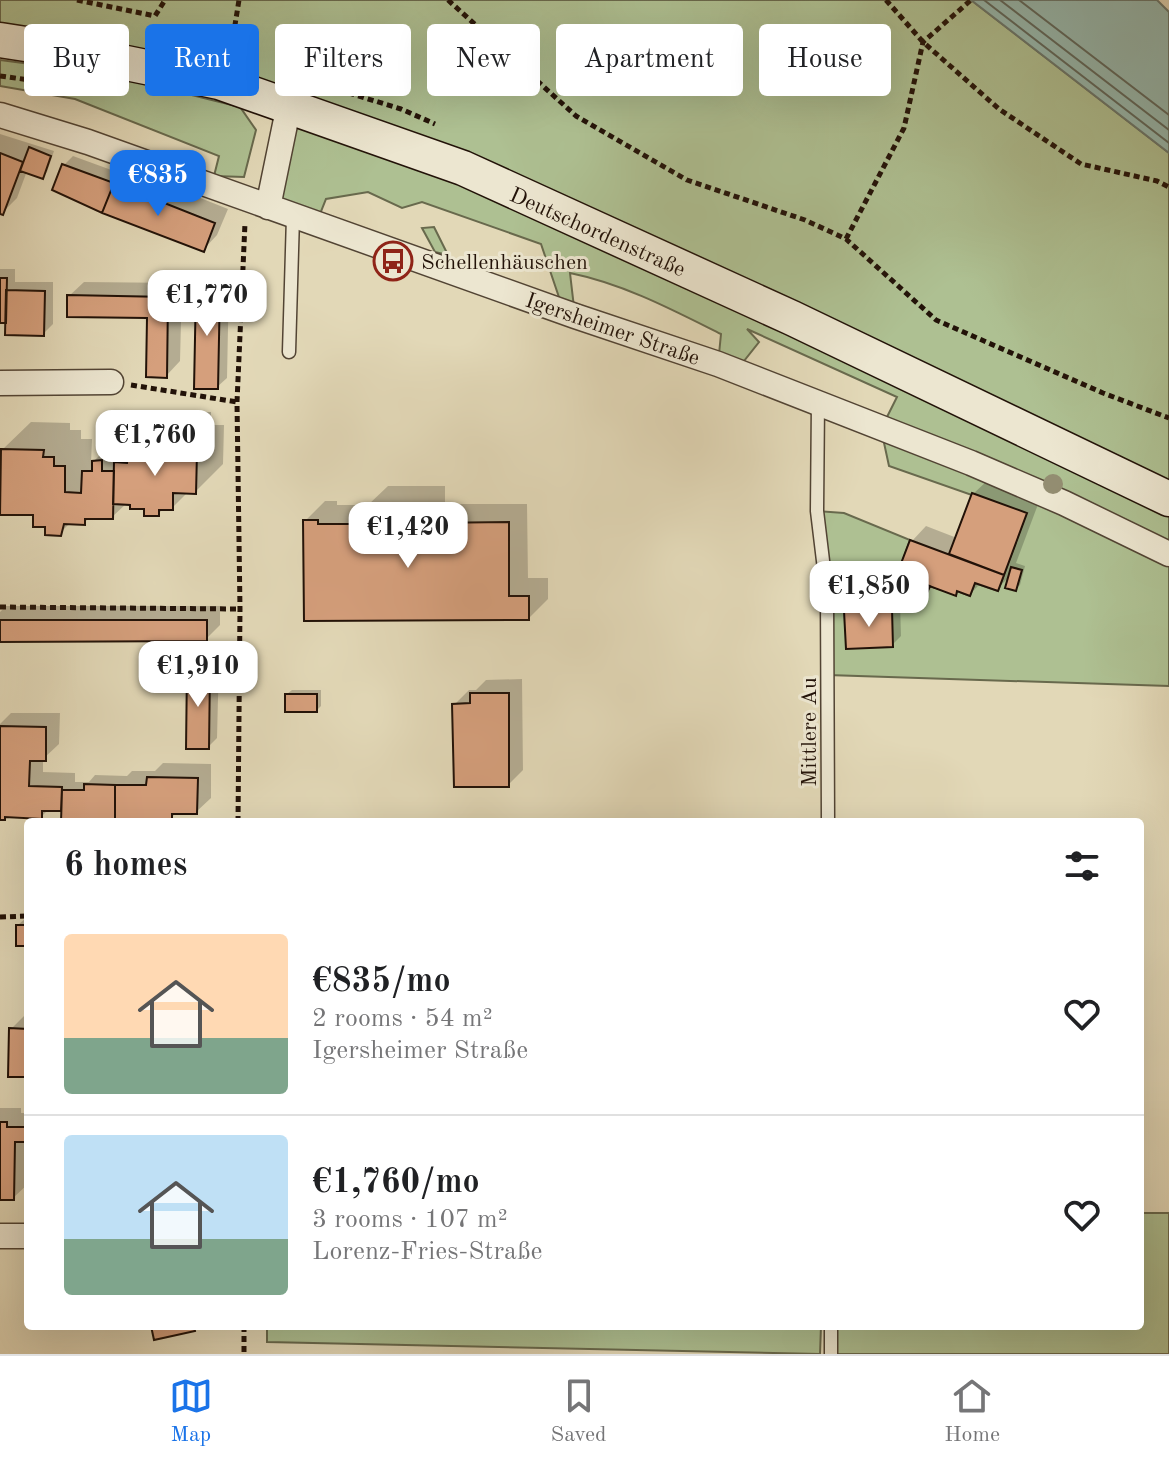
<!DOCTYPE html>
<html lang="en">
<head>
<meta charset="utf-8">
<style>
  body { margin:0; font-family:"Old Standard TT",serif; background:#f6f6f6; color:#202124; height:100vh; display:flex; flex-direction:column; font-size:30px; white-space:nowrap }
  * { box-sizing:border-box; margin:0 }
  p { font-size:26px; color:#757577 }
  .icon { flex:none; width:44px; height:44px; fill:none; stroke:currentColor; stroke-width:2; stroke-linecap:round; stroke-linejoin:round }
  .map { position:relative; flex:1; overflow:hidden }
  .details { position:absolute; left:24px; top:818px; width:1120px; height:512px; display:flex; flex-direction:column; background:#fff; border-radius:8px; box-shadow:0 8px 32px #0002 }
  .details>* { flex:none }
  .hud { position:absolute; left:24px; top:24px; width:1122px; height:72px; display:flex; gap:16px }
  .price { position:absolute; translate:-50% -68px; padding:0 18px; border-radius:16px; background:#fff; color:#222; font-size:26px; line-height:52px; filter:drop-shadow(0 2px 4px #0008) }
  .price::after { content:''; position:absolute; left:50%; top:48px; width:24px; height:18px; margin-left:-12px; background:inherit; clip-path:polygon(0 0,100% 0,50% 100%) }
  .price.current { background:#1a73e8; color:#fff }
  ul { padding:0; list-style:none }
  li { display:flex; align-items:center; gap:24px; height:200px; padding:0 40px }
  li+li { border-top:2px solid #e0e0e0 }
  li span { display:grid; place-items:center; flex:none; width:224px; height:160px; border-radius:8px; color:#555 }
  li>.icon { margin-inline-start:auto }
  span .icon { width:96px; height:96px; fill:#fffc; stroke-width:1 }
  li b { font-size:34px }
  h2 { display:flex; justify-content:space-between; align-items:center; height:96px; padding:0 40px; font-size:34px }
  .tag { padding:0 28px; border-radius:8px; background:#fff; box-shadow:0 8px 32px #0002; font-size:28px; line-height:72px }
  .tag.current { background:#1a73e8; color:#fff }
  .menu { display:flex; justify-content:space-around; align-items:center; height:112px; border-top:2px solid #e0e0e0; background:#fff; font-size:22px; color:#757577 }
  .menu a { display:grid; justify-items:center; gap:4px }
  .menu .current { color:#1a73e8 }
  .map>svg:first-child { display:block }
  .green { fill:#aec092; stroke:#68694d; stroke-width:2 }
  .water { fill:#95b9b0; stroke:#67766d; stroke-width:2 }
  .shadow { fill:#0003 }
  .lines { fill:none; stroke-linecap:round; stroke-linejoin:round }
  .shore { stroke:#5c665c; stroke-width:2 }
  .building { fill:#d59f7c; stroke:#221208; stroke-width:2 }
  .lane-casing { stroke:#524434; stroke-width:15 }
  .street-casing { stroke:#524434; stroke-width:27 }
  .secondary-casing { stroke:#221208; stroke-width:37 }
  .path { stroke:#221208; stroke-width:5; stroke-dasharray:6 4; stroke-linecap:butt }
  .lane { stroke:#ece6d0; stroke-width:12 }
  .street { stroke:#ece6d0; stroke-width:24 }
  .secondary { stroke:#ece6d0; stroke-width:34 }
  .tree { fill:#938d71 }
  .labels { text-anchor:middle; stroke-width:6; stroke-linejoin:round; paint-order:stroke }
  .street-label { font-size:22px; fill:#221208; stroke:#ece6d0 }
  .poi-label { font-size:22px; fill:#221208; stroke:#ece6d0; text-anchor:start }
</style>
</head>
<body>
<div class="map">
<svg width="1169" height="1354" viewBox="0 0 1169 1354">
  <rect width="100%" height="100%" fill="#e2d8b7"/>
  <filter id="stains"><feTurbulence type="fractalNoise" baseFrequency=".0025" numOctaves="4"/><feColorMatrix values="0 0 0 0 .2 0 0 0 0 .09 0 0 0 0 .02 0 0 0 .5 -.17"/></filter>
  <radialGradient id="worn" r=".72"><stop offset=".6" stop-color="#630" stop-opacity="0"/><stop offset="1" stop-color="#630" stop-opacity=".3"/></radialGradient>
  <!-- green -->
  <path class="green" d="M0 0H971L1169 153V686L828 675 817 511 844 513 910 540 889 598 909 599 912 590 926 595 930 586 956 595 957 591 970 596 975 583 998 591 1026 514 889 466 881 429 897 397 747 329 759 342 736 371 718 364 721 334C673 310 624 284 570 273L575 316 564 312 541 244 422 202 402 208 368 192 326 199 316 224 268 207 289 105 0 40Z
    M0 60 107 74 240 107 256 130 244 177 214 176 219 156 75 99 0 86Z
    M434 227 448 255 435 252 422 228Z
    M1140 1213H1169V1354H831V1326H1140Z
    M267 1326H821L820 1354 267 1342Z"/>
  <!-- water -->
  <path class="water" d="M971 0H1157L1169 12V153Z"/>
  <!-- shadow -->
  <path class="shadow" d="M0 134 54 151 47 172 43 176 27 171 17 198 2 213 0 212Z
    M73 156 125 175 130 170 228 209 217 235 203 250 64 165Z
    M0 269H15V282H53V324L43 334 8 321H0Z
    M207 279H229L227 378 217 387 198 288Z
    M84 282 182 283 180 361 166 376 149 316 69 296Z
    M204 412H211V425H224L223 464 196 491H189L172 508H164L158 514 146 507 127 503 112 517H90L84 523 71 522 60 533 36 513 0 473 3 449 31 422 70 423V430H81V439H92L91 464 121 434H128V444L135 445 157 424H192Z
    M988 480 1040 499 1016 563 1025 566 1020 585 1015 589 1011 575 997 589 981 583 970 594 959 590 955 593 931 585 926 593 914 588 908 597 912 541 926 526 957 538 973 494Z
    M388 486H445V504H527L528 578H548V599L529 618 305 521 325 501H337V505H368Z
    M900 601 901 636 892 645 846 611 856 602Z
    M6 606H220V625L206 639 0 640V612Z
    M199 660H219L217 738 208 747 189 669Z
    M522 679 523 770 508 785 454 705 469 690H476L486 680Z
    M292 690H321V706L317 710 287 694Z
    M11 713H60L59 744 43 759V772L75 773V782H89L95 775 127 776 132 771H155L163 763 211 764V798L196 812H177L171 818 120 817 115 822H63V809H49L41 817 7 816 0 818V724Z
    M28 916V944L18 925Z
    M25 1015H28V1075L11 1029Z
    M0 1108H21V1113H28V1184L13 1198H0Z"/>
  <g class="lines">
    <!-- shore -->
    <path class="shore" d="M984 0 1169 143
      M1000 0 1169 130
      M1019 0 1169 115"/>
  </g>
  <!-- building -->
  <path class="building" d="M29 147 51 156 43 179 20 171Z
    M0 153 23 162 3 215 0 214Z
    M62 164 114 183 102 213 52 190Z
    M114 183 215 223 204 252 102 213Z
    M0 278H7L6 323H0Z
    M196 288H220L218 389H194Z
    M6 290 45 291 44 336 5 335Z
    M67 295 168 297 167 378 146 377 147 318 67 317Z
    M175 439H185L184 451 197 452 196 494 173 493V510H159V516H144V509H130V505L113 504 114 462 127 463 128 450 174 451Z
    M1 449 44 450 43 457H54V466H65V492L81 493 82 471H92V461L102 460V471H114L113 519H85V525L64 524 61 536 45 535V527H33V515H0Z
    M972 493 1027 513 1004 575 949 554Z
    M367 505H426V523L509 522V596H529V620L304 621 303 520H318V524H367Z
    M910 540 1004 575 998 591 975 583 970 596 957 591 956 596 897 574Z
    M1011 567 1022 570 1016 591 1005 588Z
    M897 574 930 586 926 595 912 590 909 599H888Z
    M892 609 893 647 846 649 844 611Z
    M0 620H207V641L0 642Z
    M187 668 210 669 209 749H186Z
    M470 693H509V787H454L452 704 470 703Z
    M285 694H317V712H285Z
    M0 726 46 727V761H30L29 786 62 787 61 811H42V819L5 817V820H0Z
    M147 777 198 778 197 814H172V820L115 819V785H146Z
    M84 784 115 785V822H61L62 790H84Z
    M16 925H28V946H16Z
    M9 1028 28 1029V1077H8Z
    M0 1122H7V1127H26V1142H15L14 1200H0Z
    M151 1326H194L195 1331 154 1340Z"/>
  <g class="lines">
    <defs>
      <path id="lane" d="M289 352 293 217
        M818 402 817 511 827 594 828 822
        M831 1326V1354"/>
      <path id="street" d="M0 115 88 142 575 316 718 364 971 463 1064 503 1169 554
        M268 207 289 105
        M0 383 111 382
        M0 1236H28"/>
      <path id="secondary" d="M0 40 58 49 219 82 463 168 792 318 1169 499"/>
    </defs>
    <!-- lane casing -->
    <use href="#lane" class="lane-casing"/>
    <!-- street casing -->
    <use href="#street" class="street-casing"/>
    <!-- secondary casing -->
    <use href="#secondary" class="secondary-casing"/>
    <!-- path -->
    <path class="path" d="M77 0 155 16 165 0
      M448 0 576 116 687 180 805 220 846 239 936 320 1103 393 1169 418
      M886 0 923 42 999 109 1081 164 1157 181 1169 187
      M230 56 239 0
      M0 76 90 88
      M339 90 401 109 435 124
      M846 239 904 128 923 42 971 0
      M131 385 237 402
      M0 607 240 609
      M238 822 240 609 237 402 245 223
      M0 917 28 916
      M244 1326V1354"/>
    <!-- lane -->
    <use href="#lane" class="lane"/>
    <!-- street -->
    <use href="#street" class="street"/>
    <!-- secondary -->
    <use href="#secondary" class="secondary"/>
  </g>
  <!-- trees -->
  <circle class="tree" cx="1053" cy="484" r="10"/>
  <!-- icons -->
  <defs>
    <symbol id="bus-ring" viewBox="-11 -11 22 22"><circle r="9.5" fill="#ece6d0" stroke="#8f2418" stroke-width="1.5"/><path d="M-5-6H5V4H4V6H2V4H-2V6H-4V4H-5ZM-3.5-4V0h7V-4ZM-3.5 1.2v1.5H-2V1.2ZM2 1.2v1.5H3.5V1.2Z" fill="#8f2418"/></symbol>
  </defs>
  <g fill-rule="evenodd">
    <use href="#bus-ring" x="371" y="239" width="44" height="44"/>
  </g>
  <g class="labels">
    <!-- street labels -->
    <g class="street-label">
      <text transform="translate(598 231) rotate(24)" y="8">Deutschordenstraße</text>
      <text transform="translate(613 328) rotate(19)" y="8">Igersheimer Straße</text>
      <text transform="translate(808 732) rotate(-90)" y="8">Mittlere Au</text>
    </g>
    <!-- poi labels -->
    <g class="poi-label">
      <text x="421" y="269">Schellenhäuschen</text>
    </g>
  </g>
  <rect width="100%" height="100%" filter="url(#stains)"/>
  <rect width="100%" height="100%" fill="url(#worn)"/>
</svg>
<b class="price current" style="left:158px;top:218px">€835</b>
<b class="price" style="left:207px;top:338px">€1,770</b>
<b class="price" style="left:155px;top:478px">€1,760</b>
<b class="price" style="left:408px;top:570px">€1,420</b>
<b class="price" style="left:869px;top:629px">€1,850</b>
<b class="price" style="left:198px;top:709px">€1,910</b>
<div class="hud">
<a class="tag">Buy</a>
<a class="tag current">Rent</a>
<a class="tag">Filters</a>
<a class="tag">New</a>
<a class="tag">Apartment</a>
<a class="tag">House</a>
</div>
<section class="details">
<h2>6 homes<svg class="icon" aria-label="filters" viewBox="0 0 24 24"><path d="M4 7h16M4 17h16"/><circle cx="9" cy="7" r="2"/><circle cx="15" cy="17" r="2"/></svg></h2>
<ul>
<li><span style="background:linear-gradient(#ffd9b3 65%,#7fa58c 0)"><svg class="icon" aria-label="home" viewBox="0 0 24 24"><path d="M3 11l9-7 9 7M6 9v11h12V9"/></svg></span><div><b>€835/mo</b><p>2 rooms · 54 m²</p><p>Igersheimer Straße</p></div><svg class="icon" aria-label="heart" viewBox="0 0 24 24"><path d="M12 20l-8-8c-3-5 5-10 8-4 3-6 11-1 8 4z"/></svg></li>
<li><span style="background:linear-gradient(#bfe0f5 65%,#7fa58c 0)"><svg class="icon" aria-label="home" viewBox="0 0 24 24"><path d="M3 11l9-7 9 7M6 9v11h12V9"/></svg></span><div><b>€1,760/mo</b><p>3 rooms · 107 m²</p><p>Lorenz-Fries-Straße</p></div><svg class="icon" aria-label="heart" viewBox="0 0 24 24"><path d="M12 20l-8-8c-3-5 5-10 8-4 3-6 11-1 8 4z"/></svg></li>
</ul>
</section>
</div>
<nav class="menu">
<a class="current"><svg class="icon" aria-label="map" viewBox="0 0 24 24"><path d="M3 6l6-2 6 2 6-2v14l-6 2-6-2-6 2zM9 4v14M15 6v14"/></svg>Map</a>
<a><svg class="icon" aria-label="saved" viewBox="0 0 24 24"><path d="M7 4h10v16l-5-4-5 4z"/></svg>Saved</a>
<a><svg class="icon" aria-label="home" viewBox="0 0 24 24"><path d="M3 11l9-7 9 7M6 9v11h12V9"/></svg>Home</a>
</nav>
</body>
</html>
